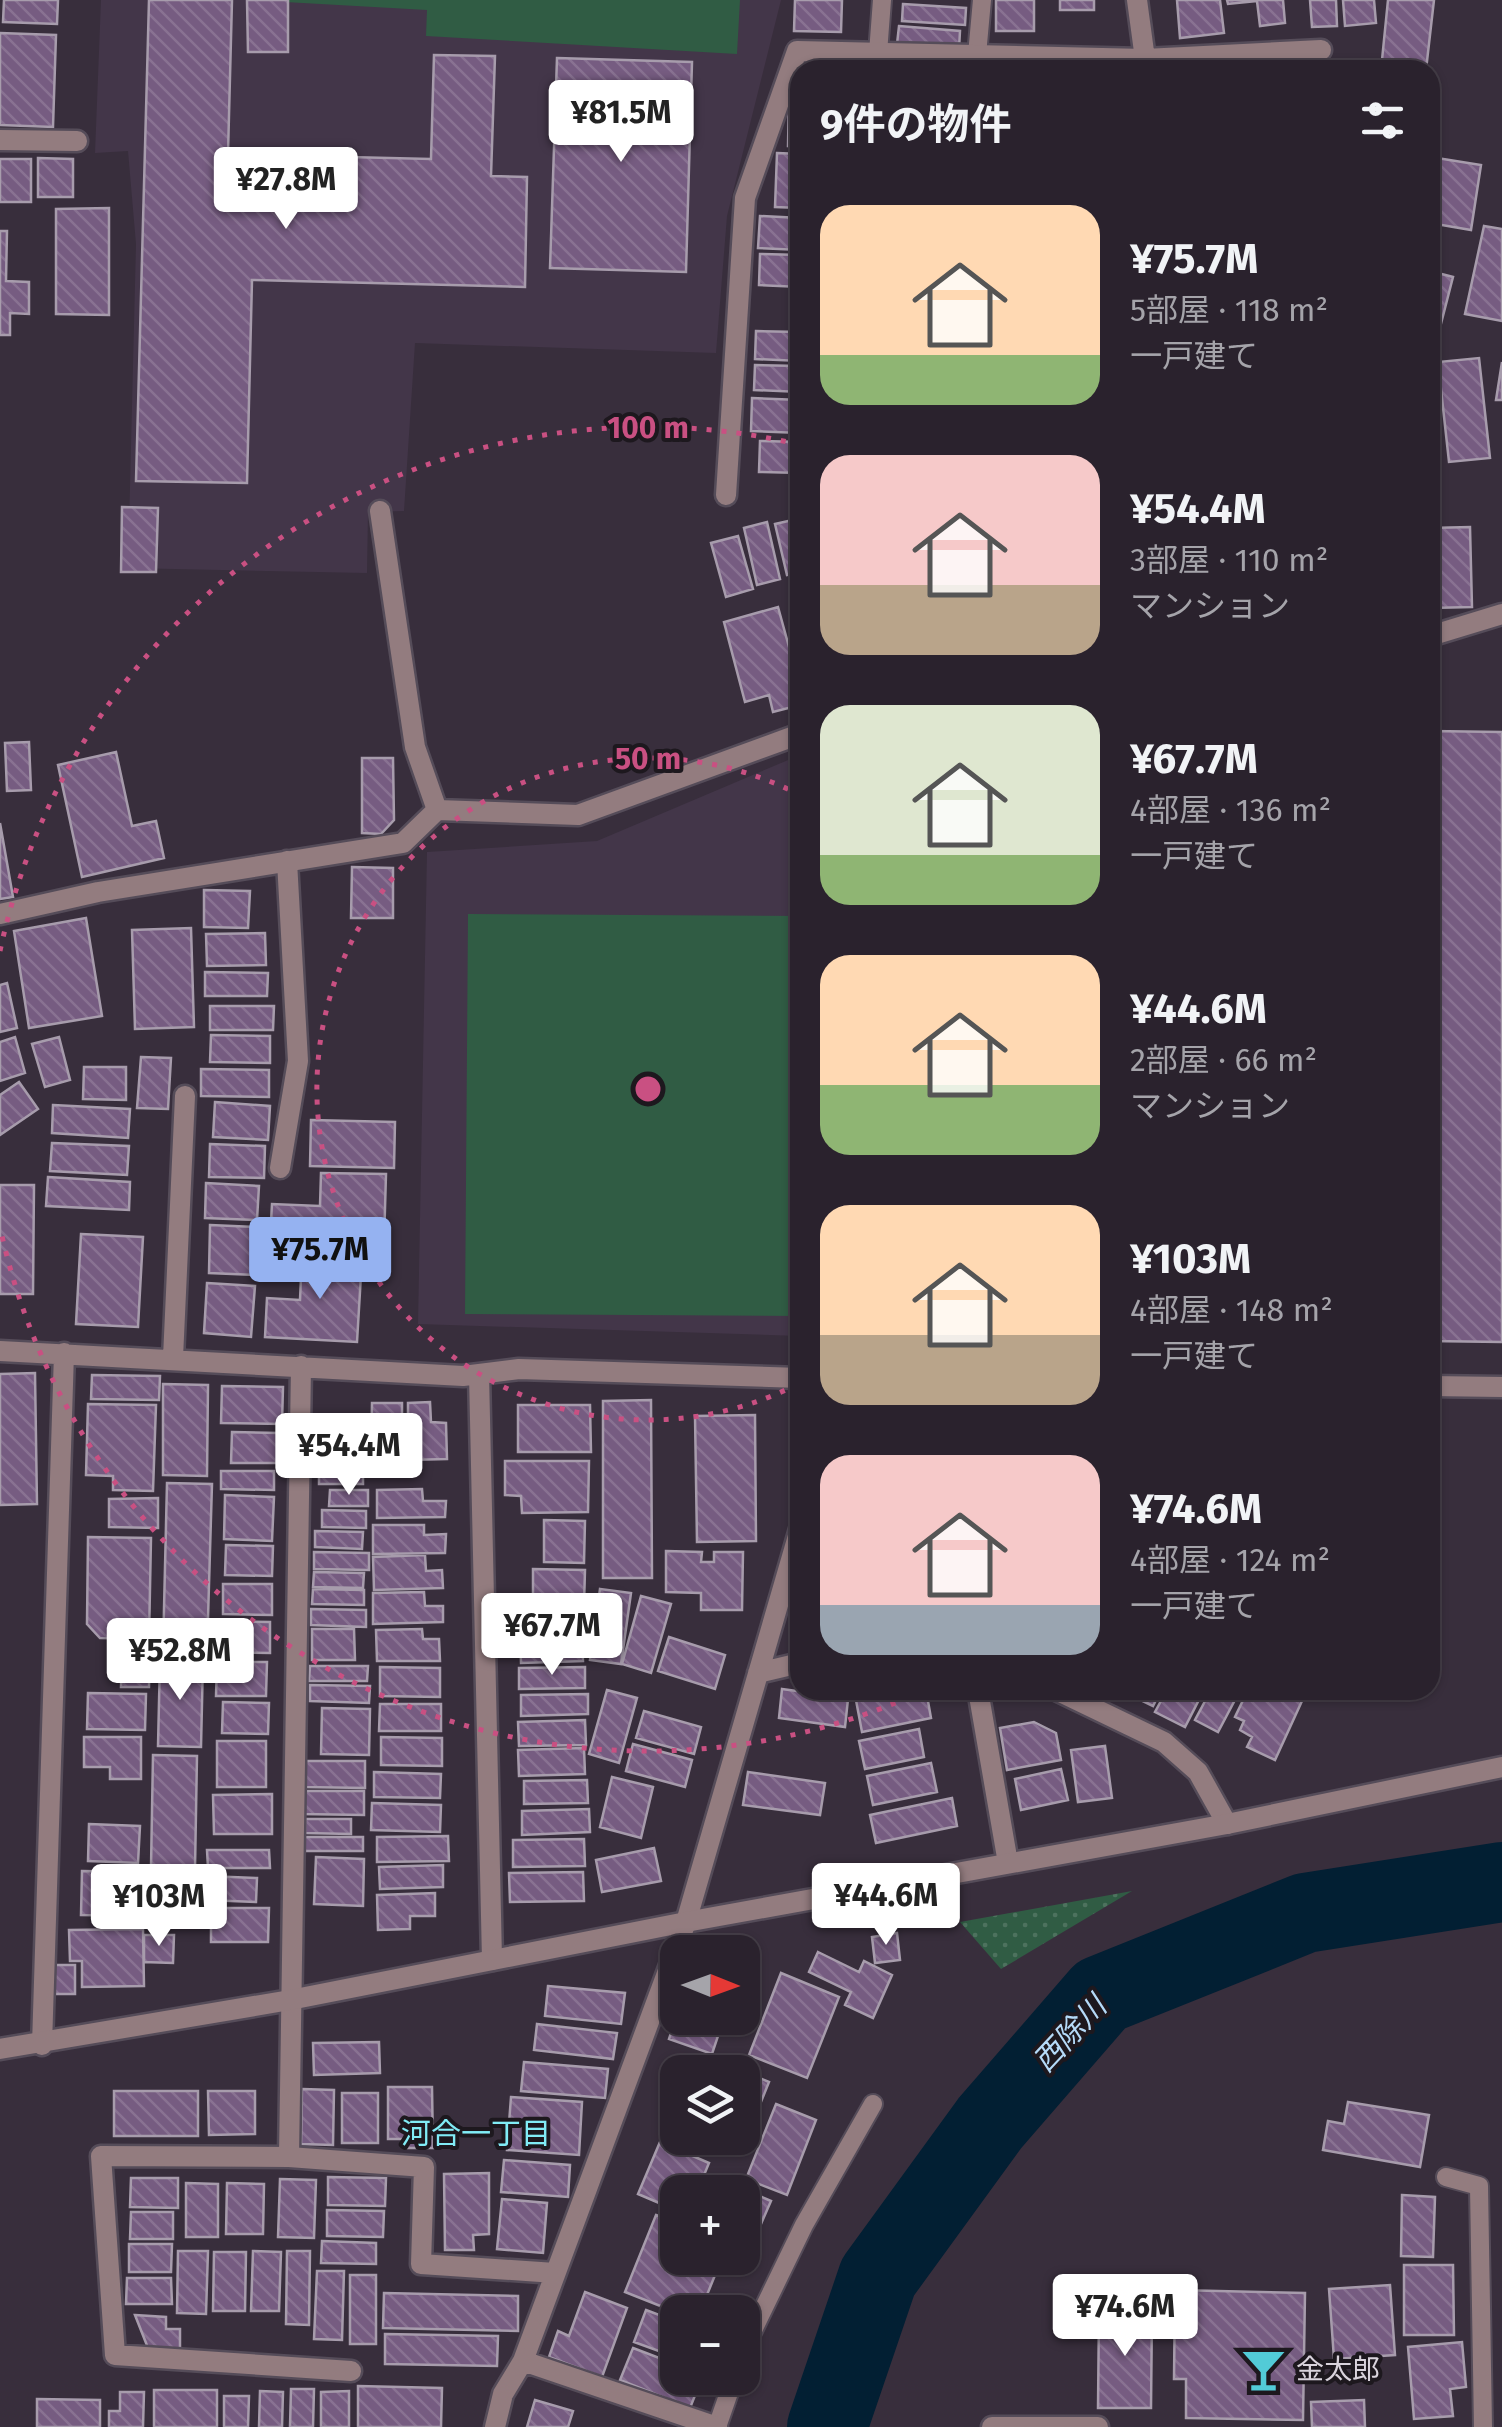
<!DOCTYPE html>
<html lang="ja">
<head>
<meta charset="utf-8">
<style>
  body { margin:0; font-family:"Fira Sans","Noto Sans JP",sans-serif; background:#362f39; color:#f1f3f6; height:100vh; display:flex; flex-direction:column; font-size:38px; white-space:nowrap }
  * { box-sizing:border-box; margin:0 }
  p { font-size:32px; color:#a5a4aa }
  .icon { flex:none; width:55px; height:55px; fill:none; stroke:currentColor; stroke-width:2; stroke-linecap:round; stroke-linejoin:round }
  .map { position:relative; flex:1; overflow:hidden }
  .sheet { position:absolute; left:790px; top:60px; width:650px; height:1640px; display:flex; flex-direction:column; background:#2a222d; border-radius:30px; box-shadow:0 2px 8px #0004,0 0 0 2px #463f49 }
  .sheet>* { flex:none }
  .needle { width:65px; rotate:91deg }
  .fabs { position:absolute; left:660px; top:1935px; display:grid; gap:20px }
  .fabs a { display:grid; place-items:center; width:100px; height:100px; border-radius:20px; background:#2a222d; box-shadow:0 2px 8px #0004,0 0 0 2px #463f49; font-size:50px }
  .price { position:absolute; translate:-50% -85px; padding:0 22px; border-radius:10px; background:#fff; color:#222; font-size:32px; line-height:65px; filter:drop-shadow(0 2px 5px #0008) }
  .price::after { content:''; position:absolute; left:50%; top:60px; width:30px; height:22px; margin-left:-15px; background:inherit; clip-path:polygon(0 0,100% 0,50% 100%) }
  .price.active { background:#95b2f1; color:#111 }
  ul { padding:0; list-style:none }
  li { display:flex; align-items:center; gap:30px; height:250px; padding:0 30px }
  li span { display:grid; place-items:center; flex:none; width:280px; height:200px; border-radius:30px; color:#555 }
  li>.icon { margin-inline-start:auto }
  span .icon { width:120px; height:120px; fill:#fffc; stroke-width:1 }
  li b { font-size:42px }
  h2 { display:flex; justify-content:space-between; align-items:center; height:120px; padding:0 30px; font-size:42px }
  .map>svg:first-child { display:block }
  .built { fill:#433649 }
  .grass { fill:#305c44 }
  .park { fill:url(#park-dots) }
  .lines { fill:none; stroke-linecap:round; stroke-linejoin:round }
  .river { stroke:#021f33; stroke-width:80 }
  .building { fill:url(#building-back-hatch); stroke:#a79cac; stroke-width:2.5 }
  .service-casing { stroke:#554c59; stroke-width:22 }
  .minor-casing { stroke:#554c59; stroke-width:25 }
  .tertiary-casing { stroke:#554c59; stroke-width:25 }
  .service { stroke:#937c7f; stroke-width:18 }
  .minor { stroke:#937c7f; stroke-width:20 }
  .tertiary { stroke:#937c7f; stroke-width:20 }
  .ring { fill:none; stroke:#c95082; stroke-width:5; stroke-dasharray:5 10 }
  .labels { text-anchor:middle; stroke-width:8; stroke-linejoin:round; paint-order:stroke }
  .poi-label { font-size:28px; fill:#d9d3dc; stroke:#1d181e; text-anchor:start }
  .water-label { font-size:30px; font-style:italic; fill:#b5daf8; stroke:#1d181e }
  .neighbourhood-label { font-size:30px; fill:#81ecf6; stroke:#1d181e }
  .centre { fill:#c95082; stroke:#1d181e; stroke-width:5 }
  .ring-label { font-size:30px; text-anchor:middle; font-weight:bold; fill:#c95082; stroke:#1d181e; stroke-width:8; stroke-linejoin:round; paint-order:stroke }
</style>
</head>
<body>
<div class="map">
<svg width="1502" height="2427" viewBox="0 0 1502 2427">
  <defs>
    <pattern id="park-dots" width="8" height="8" patternUnits="userSpaceOnUse" patternTransform="scale(2.5)"><rect width="8" height="8" fill="#305c44"/><path d="M2 2h.1M6 6h.1" fill="none" stroke="#4d725e" stroke-width="1.8" stroke-linecap="round"/></pattern>
    <pattern id="building-back-hatch" width="6" height="6" patternUnits="userSpaceOnUse" patternTransform="scale(2.5)"><rect width="6" height="6" fill="#765c81"/><path d="M-1 5l2 2M0 0l6 6M5-1l2 2" fill="none" stroke="#897292"/></pattern>
  </defs>
  <rect width="100%" height="100%" fill="#382e3c"/>
  <!-- built -->
  <path class="built" d="M101 0H781L727 216 716 353 415 343 404 511 368 512 367 573 128 568 136 244 128 151 95 153Z
    M800 755V1336L418 1324 427 852 597 841Z"/>
  <!-- grass -->
  <path class="grass" d="M251 0H740L737 54 426 36 427 10Z
    M468 914 800 916V1316L465 1314Z"/>
  <!-- park -->
  <path class="park" d="M1132 1891 1001 1969 960 1922Z"/>
  <g class="lines">
    <!-- river -->
    <path class="river" d="M827 2427 878 2277 990 2123 1101 1995 1305 1913 1502 1882"/>
  </g>
  <!-- building -->
  <path class="building" d="M4 0H58L57 24 3 22Z
    M149 0H232L228 154 431 159 434 55 495 56 491 176 527 177 525 287 252 280 247 483 136 481Z
    M247 0H288V52H248Z
    M795 0H842L841 32 794 31Z
    M996 0H1034V31H996Z
    M1060 0H1094V10H1060Z
    M1177 0H1220L1224 33 1180 38Z
    M1227 0H1283L1285 23 1260 26 1257 1 1228 4Z
    M1310 0H1336L1337 26 1312 27Z
    M1343 0H1374L1376 23 1345 26Z
    M1388 0H1434L1426 70H1381Z
    M903 4 966 8 965 25 902 21Z
    M899 26 960 31 959 49 897 44Z
    M0 33 56 35 53 127 0 125Z
    M557 58 692 62 686 272 550 268Z
    M1361 64V70H1328V66Z
    M789 95H800V147L788 146Z
    M777 153 800 154V208L775 207Z
    M38 158 73 159V197H38Z
    M1437 158 1481 165 1471 230 1430 223Z
    M0 159H31V202H0Z
    M109 208V315L56 314V209Z
    M760 216 800 218V250L758 248Z
    M1484 226 1502 229V321L1465 314Z
    M0 231H7L6 281 29 282V314L10 313V335H0Z
    M760 254 800 255V287L759 285Z
    M1430 271 1453 277 1435 347 1430 346Z
    M756 331 800 332V361L755 359Z
    M1479 358 1490 458 1449 462 1438 362Z
    M1502 362V400H1496Z
    M755 365 800 366V392L754 390Z
    M752 398 800 400V433L751 431Z
    M760 441 800 442V473L759 472Z
    M122 507 158 508 156 572H121Z
    M797 519 800 572 787 575 775 524Z
    M767 522 780 579 757 585 744 528Z
    M1470 527 1472 607 1430 608V528Z
    M738 536 753 589 726 597 711 543Z
    M778 607 800 687V705L773 712 769 695 745 702 724 622Z
    M1430 731 1502 732V1342L1430 1341Z
    M29 742 31 790 7 791 5 743Z
    M116 752 132 826 156 821 164 858 82 877 58 765Z
    M362 758H393L394 820 381 834 362 833Z
    M0 823 13 897 0 899Z
    M352 867 393 868V918H351Z
    M204 890 250 891 248 928 204 927Z
    M86 918 102 1016 29 1028 14 931Z
    M191 928 194 1027 135 1029 132 930Z
    M265 933 266 965 207 966 206 934Z
    M205 972 268 973 267 996H205Z
    M7 983 17 1028 0 1032V985Z
    M210 1006H274L273 1030H210Z
    M211 1035 270 1036V1063L210 1062Z
    M15 1037 25 1073 0 1081V1042Z
    M59 1037 70 1080 45 1087 32 1044Z
    M141 1057 171 1058 168 1109 137 1108Z
    M84 1067H126V1100L83 1099Z
    M201 1069 269 1070V1097L201 1096Z
    M19 1082 38 1109 0 1135V1095Z
    M215 1102 270 1106 268 1140 213 1137Z
    M53 1105 130 1109 128 1138 52 1133Z
    M311 1120 395 1122 394 1168 310 1166Z
    M52 1143 129 1146 127 1175 50 1171Z
    M210 1144 265 1146 264 1178 209 1177Z
    M321 1173 386 1174 384 1243 270 1240 272 1204 320 1206Z
    M48 1177 130 1182 129 1210 46 1206Z
    M206 1183 259 1186 257 1220 205 1218Z
    M0 1185H34L33 1294H0Z
    M210 1225 257 1227 256 1275 209 1273Z
    M81 1234 143 1237 138 1327 76 1324Z
    M302 1255 362 1258 357 1342 265 1337 267 1298 300 1300Z
    M207 1283 255 1286 251 1337 204 1333Z
    M35 1373 37 1504 0 1505V1374Z
    M92 1375 160 1376 159 1400 91 1399Z
    M163 1384 208 1385 207 1476 163 1475Z
    M222 1386 283 1387 282 1424 221 1423Z
    M651 1400 652 1578H603V1401Z
    M430 1402 431 1422 446 1423 447 1459 408 1460V1403Z
    M372 1403H402V1459H371Z
    M88 1404 156 1405 153 1491 113 1490V1476L86 1475Z
    M518 1405H590L591 1452H518Z
    M755 1415 756 1541 697 1542 695 1416Z
    M232 1432 279 1433V1463H231Z
    M319 1433H363V1484H319Z
    M505 1461H589L588 1512 522 1513 521 1496 505 1495Z
    M221 1471H274V1490L221 1489Z
    M167 1483 212 1484 207 1652 163 1651Z
    M422 1489 423 1501H446L445 1517 377 1518V1490Z
    M330 1490H368V1506H329Z
    M225 1495 274 1497 272 1541 224 1539Z
    M158 1498V1528L109 1527V1499Z
    M322 1510 366 1511V1528L322 1527Z
    M544 1520 585 1521 584 1563 544 1562Z
    M373 1525H424V1535L446 1534 445 1553 373 1554Z
    M315 1531 363 1532 362 1549 315 1547Z
    M88 1537 151 1538 149 1639 100 1638 87 1624Z
    M226 1545 273 1546 272 1576 225 1575Z
    M666 1551 702 1552 701 1562H714V1552H743L742 1610H701V1593L666 1592Z
    M314 1552 369 1553V1570L314 1569Z
    M425 1555 426 1571 442 1570 443 1588 374 1590 373 1557Z
    M533 1569 585 1570 584 1605H533Z
    M314 1572 364 1573 363 1588 313 1587Z
    M223 1584H272V1615L223 1614Z
    M313 1589 364 1590V1605L312 1604Z
    M600 1589 631 1593 621 1664 590 1660Z
    M424 1592 425 1606H443V1622L373 1624V1593Z
    M641 1596 671 1604 651 1673 622 1664Z
    M311 1609 366 1610V1627L311 1625Z
    M523 1611H586V1629H523Z
    M222 1621 270 1622V1653L221 1652Z
    M312 1629H354L355 1660H312Z
    M422 1629 423 1639H439L440 1661H377L376 1630Z
    M582 1632 583 1661 521 1663 520 1634Z
    M669 1637 725 1655 715 1689 658 1671Z
    M122 1647 150 1648 149 1687H121Z
    M160 1659 203 1660 201 1747 158 1746Z
    M217 1662H267L266 1696H216Z
    M310 1666H368L367 1681H309Z
    M380 1667 440 1668V1697L380 1696Z
    M585 1667V1688L519 1689V1668Z
    M310 1685 370 1686 369 1703 310 1701Z
    M782 1689 819 1694V1690H849L845 1727 779 1718Z
    M607 1690 637 1698 619 1763 589 1754Z
    M926 1690 931 1718 862 1732 855 1695 872 1690Z
    M1128 1690H1161L1153 1706 1126 1693Z
    M1167 1690H1204L1185 1727 1155 1712Z
    M1211 1690 1236 1698 1218 1732 1195 1720Z
    M1248 1690 1270 1698 1274 1690H1307L1275 1760 1247 1747 1252 1737 1240 1730 1244 1721 1235 1717Z
    M88 1693 146 1694 145 1730 87 1729Z
    M588 1694V1714L521 1716V1695Z
    M223 1702 269 1703 268 1734 222 1733Z
    M380 1704H441V1731H379Z
    M322 1708 370 1709 369 1755 321 1754Z
    M644 1711 701 1727 694 1754 636 1738Z
    M585 1720 586 1745 519 1746 518 1722Z
    M1034 1722 1056 1733 1061 1760 1007 1770 1000 1728Z
    M919 1729 924 1757 865 1769 859 1741Z
    M84 1737H141V1779H110V1767H84Z
    M381 1737 442 1738V1766L381 1765Z
    M217 1741H266V1787H217Z
    M633 1744 692 1760 685 1787 626 1771Z
    M1105 1746 1112 1798 1078 1802 1071 1750Z
    M584 1748 585 1774 519 1776 518 1750Z
    M153 1755 197 1756 194 1925 150 1924Z
    M304 1761H365V1788L304 1787Z
    M931 1763 937 1792 873 1805 867 1776Z
    M1061 1769 1068 1800 1021 1810 1015 1779Z
    M374 1772 441 1774 440 1798 374 1797Z
    M748 1772 825 1783 820 1815 743 1805Z
    M612 1777 653 1787 641 1838 600 1827Z
    M587 1780 588 1803 524 1804V1781Z
    M301 1791H364V1815L301 1814Z
    M272 1794V1834H214L213 1795Z
    M952 1798 957 1826 876 1843 870 1815Z
    M372 1803 441 1805 440 1832 371 1830Z
    M589 1809 590 1832 522 1835V1811Z
    M305 1819H351V1834L305 1833Z
    M89 1824 140 1826 138 1863 88 1861Z
    M448 1836 449 1861 377 1862V1837Z
    M301 1837H363V1851H301Z
    M584 1839 585 1866 513 1867V1840Z
    M654 1848 661 1881 602 1892 596 1860Z
    M207 1850H269L270 1868H208Z
    M316 1857 364 1859 363 1906 314 1904Z
    M443 1865V1887L380 1889 379 1867Z
    M82 1871 140 1872 139 1916 81 1915Z
    M583 1872 584 1901 510 1902 509 1873Z
    M207 1876 257 1878 256 1902 206 1900Z
    M435 1893V1916H410V1929L378 1930 377 1895Z
    M211 1908H269L268 1942H211Z
    M143 1929 144 1986 82 1987V1961H70L69 1930Z
    M897 1933 900 1960 875 1963 872 1937Z
    M144 1935H174L173 1963 144 1962Z
    M818 1952 859 1972 864 1961 892 1975 873 2018 845 2005 851 1992 809 1972Z
    M53 1965H75V1994H53Z
    M781 1973 839 1997 807 2078 749 2055Z
    M548 1986 625 1993 621 2024 545 2016Z
    M677 2014 720 2030 712 2054 669 2039Z
    M537 2024 617 2033 613 2059 534 2050Z
    M379 2042 380 2073 314 2075 313 2043Z
    M713 2058 769 2082 750 2129 742 2126V2072H706Z
    M524 2062 608 2069 605 2098 521 2091Z
    M388 2087H432L433 2148H408L407 2139H388Z
    M302 2089 334 2090 333 2145 301 2144Z
    M114 2091H198V2136H114Z
    M208 2091H255V2134L209 2135Z
    M342 2093H378V2143H342Z
    M511 2097 582 2102 579 2155 507 2150Z
    M1348 2102 1429 2115 1420 2167 1323 2150 1328 2121 1344 2124Z
    M776 2104 816 2120 787 2195 746 2179Z
    M660 2142 709 2163 697 2192H678V2211L638 2194Z
    M504 2160 570 2165 568 2197 501 2192Z
    M489 2173V2234L473 2235 474 2250H445L444 2174Z
    M328 2177 386 2178 385 2206 328 2205Z
    M716 2177 771 2201 754 2240 742 2235V2192H709Z
    M131 2178H178V2208L130 2207Z
    M280 2179 316 2180 314 2238 278 2237Z
    M186 2183 218 2184V2237H186Z
    M227 2183 264 2184 263 2234H226Z
    M1402 2195 1435 2197 1433 2257 1401 2256Z
    M502 2199 547 2203 543 2253 497 2249Z
    M327 2210 384 2211 383 2237 327 2236Z
    M131 2212H173V2239H130Z
    M656 2215 678 2223V2258H722L700 2312 678 2313 625 2292Z
    M322 2241 376 2243V2264L321 2263Z
    M129 2244H172L171 2272H129Z
    M178 2251H208L206 2314 177 2313Z
    M253 2251 281 2252 279 2311H251Z
    M287 2251H310L309 2325 286 2324Z
    M214 2252H246L245 2311H213Z
    M1404 2265H1453L1454 2335H1404Z
    M317 2271H344L342 2340 314 2339Z
    M350 2275H376V2344H350Z
    M127 2278H171L172 2304H126Z
    M1390 2285 1395 2355 1334 2359 1329 2289Z
    M1175 2290 1305 2293 1303 2420 1186 2418V2379H1174Z
    M585 2292 627 2308 602 2377 549 2357 558 2331 569 2336Z
    M384 2293 518 2296V2331L383 2328Z
    M646 2310 678 2322V2358L634 2342Z
    M1099 2310 1152 2311 1151 2408H1098Z
    M135 2315 166 2317V2329H180V2350L148 2348Z
    M385 2334 498 2336 497 2366 385 2364Z
    M1462 2342 1466 2387 1450 2389 1453 2416 1414 2419 1408 2347Z
    M633 2348 678 2365V2378H702L690 2408 620 2380Z
    M358 2386 442 2388 441 2427H358Z
    M291 2389H314L313 2427H290Z
    M154 2390H217V2427H154Z
    M260 2391 283 2392 282 2427H259Z
    M349 2391V2427H321V2392Z
    M120 2392H144L143 2427H109V2411H120Z
    M224 2396H249L248 2427H224Z
    M37 2399 100 2400V2427H37Z
    M535 2400 573 2411 568 2427H527Z
    M1364 2400 1365 2427H1312L1311 2402Z"/>
  <g class="lines">
    <defs>
      <path id="service" d="M878 53 882 0
        M977 55 982 0
        M1446 2177 1479 2186 1483 2427
        M742 2353 804 2225 873 2104
        M717 2427 734 2378"/>
      <path id="minor" d="M1137 0 1145 59 1321 50
        M0 140 77 141
        M726 495 745 198 797 51 1145 59 1147 70
        M380 511 415 747 437 810
        M1430 636 1502 614
        M0 914 98 892 403 843 437 810 578 815 800 734
        M280 1168 298 1061 287 861
        M0 1351 463 1376 519 1369 800 1378
        M173 1358 185 1096
        M479 1374 492 1960
        M1430 1386 1502 1387
        M758 1673 800 1663
        M978 1690 1008 1863
        M1056 1690 1164 1742 1198 1772 1227 1824
        M42 2045 64 1353
        M289 2157 301 1366
        M523 2361 717 2427
        M351 2371 115 2355 101 2156 289 2157 424 2167 421 2264 555 2273
        M495 2427 503 2394 523 2361 686 1922 800 1529
        M992 2427H1098"/>
      <path id="tertiary" d="M0 2049 290 2000 686 1922 1227 1824 1502 1767"/>
    </defs>
    <!-- service casing -->
    <use href="#service" class="service-casing"/>
    <!-- minor casing -->
    <use href="#minor" class="minor-casing"/>
    <!-- tertiary casing -->
    <use href="#tertiary" class="tertiary-casing"/>
    <!-- service -->
    <use href="#service" class="service"/>
    <!-- minor -->
    <use href="#minor" class="minor"/>
    <!-- tertiary -->
    <use href="#tertiary" class="tertiary"/>
  </g>
  <!-- distance rings -->
  <g class="ring">
    <path d="M798 1384A331 331 0 1 1 798 794"/>
    <path d="M923 1691A662 662 0 0 1 0 1227M0 951A662 662 0 0 1 797 444"/>
  </g>
  <!-- icons -->
  <defs>
    <symbol id="bar-bare" viewBox="-9 -9 18 18"><path d="M-6-5H6L.8 .8V4.5H3.5V6h-7V4.5H-.8V.8Z" fill="#52cbd7" stroke="#1d181e" stroke-width="2.5" paint-order="stroke"/></symbol>
  </defs>
  <g fill-rule="evenodd">
    <use href="#bar-bare" x="1232" y="2338" width="63" height="63"/>
  </g>
  <g class="labels">
    <!-- poi labels -->
    <g class="poi-label">
      <text x="1296" y="2379">金太郎</text>
    </g>
    <!-- water labels -->
    <g class="water-label">
      <text transform="translate(1070 2034) rotate(-47)" y="10">西除川</text>
    </g>
    <!-- neighbourhood labels -->
    <g class="neighbourhood-label">
      <text x="476" y="2144">河合一丁目</text>
    </g>
  </g>
  <circle cx="648" cy="1089" r="15" class="centre"/>
  <g class="ring-label">
    <text x="648" y="438">100 m</text>
    <text x="648" y="769">50 m</text>
  </g>
</svg>
<div class="fabs">
<a><svg class="needle" viewBox="-14 -14 28 28"><path d="M0-13l5 13h-10z" fill="#e53935"/><path d="M0 13l5-13h-10z" fill="#a5a4aa"/></svg></a>
<a><svg class="icon" aria-label="layers" viewBox="0 0 24 24"><path d="M12 4l9 5-9 5-9-5zM3 14l9 5 9-5"/></svg></a>
<a>+</a>
<a>−</a>
</div>
<b class="price" style="left:621px;top:165px">¥81.5M</b>
<b class="price" style="left:286px;top:232px">¥27.8M</b>
<b class="price active" style="left:320px;top:1302px">¥75.7M</b>
<b class="price" style="left:349px;top:1498px">¥54.4M</b>
<b class="price" style="left:552px;top:1678px">¥67.7M</b>
<b class="price" style="left:180px;top:1703px">¥52.8M</b>
<b class="price" style="left:886px;top:1948px">¥44.6M</b>
<b class="price" style="left:159px;top:1949px">¥103M</b>
<b class="price" style="left:1125px;top:2359px">¥74.6M</b>
<section class="sheet">
<h2>9件の物件<svg class="icon" aria-label="filters" viewBox="0 0 24 24"><path d="M4 7h16M4 17h16"/><circle cx="9" cy="7" r="2"/><circle cx="15" cy="17" r="2"/></svg></h2>
<ul>
<li><span style="background:linear-gradient(#ffd9b3 75%,#8fb573 0)"><svg class="icon" aria-label="home" viewBox="0 0 24 24"><path d="M3 11l9-7 9 7M6 9v11h12V9"/></svg></span><div><b>¥75.7M</b><p>5部屋 · 118 m²</p><p>一戸建て</p></div></li>
<li><span style="background:linear-gradient(#f6c9c9 65%,#b9a48a 0)"><svg class="icon" aria-label="home" viewBox="0 0 24 24"><path d="M3 11l9-7 9 7M6 9v11h12V9"/></svg></span><div><b>¥54.4M</b><p>3部屋 · 110 m²</p><p>マンション</p></div></li>
<li><span style="background:linear-gradient(#dfe7d0 75%,#8fb573 0)"><svg class="icon" aria-label="home" viewBox="0 0 24 24"><path d="M3 11l9-7 9 7M6 9v11h12V9"/></svg></span><div><b>¥67.7M</b><p>4部屋 · 136 m²</p><p>一戸建て</p></div></li>
<li><span style="background:linear-gradient(#ffd9b3 65%,#8fb573 0)"><svg class="icon" aria-label="home" viewBox="0 0 24 24"><path d="M3 11l9-7 9 7M6 9v11h12V9"/></svg></span><div><b>¥44.6M</b><p>2部屋 · 66 m²</p><p>マンション</p></div></li>
<li><span style="background:linear-gradient(#ffd9b3 65%,#b9a48a 0)"><svg class="icon" aria-label="home" viewBox="0 0 24 24"><path d="M3 11l9-7 9 7M6 9v11h12V9"/></svg></span><div><b>¥103M</b><p>4部屋 · 148 m²</p><p>一戸建て</p></div></li>
<li><span style="background:linear-gradient(#f6c9c9 75%,#9aa5b1 0)"><svg class="icon" aria-label="home" viewBox="0 0 24 24"><path d="M3 11l9-7 9 7M6 9v11h12V9"/></svg></span><div><b>¥74.6M</b><p>4部屋 · 124 m²</p><p>一戸建て</p></div></li>
</ul>
</section>
</div>
</body>
</html>
